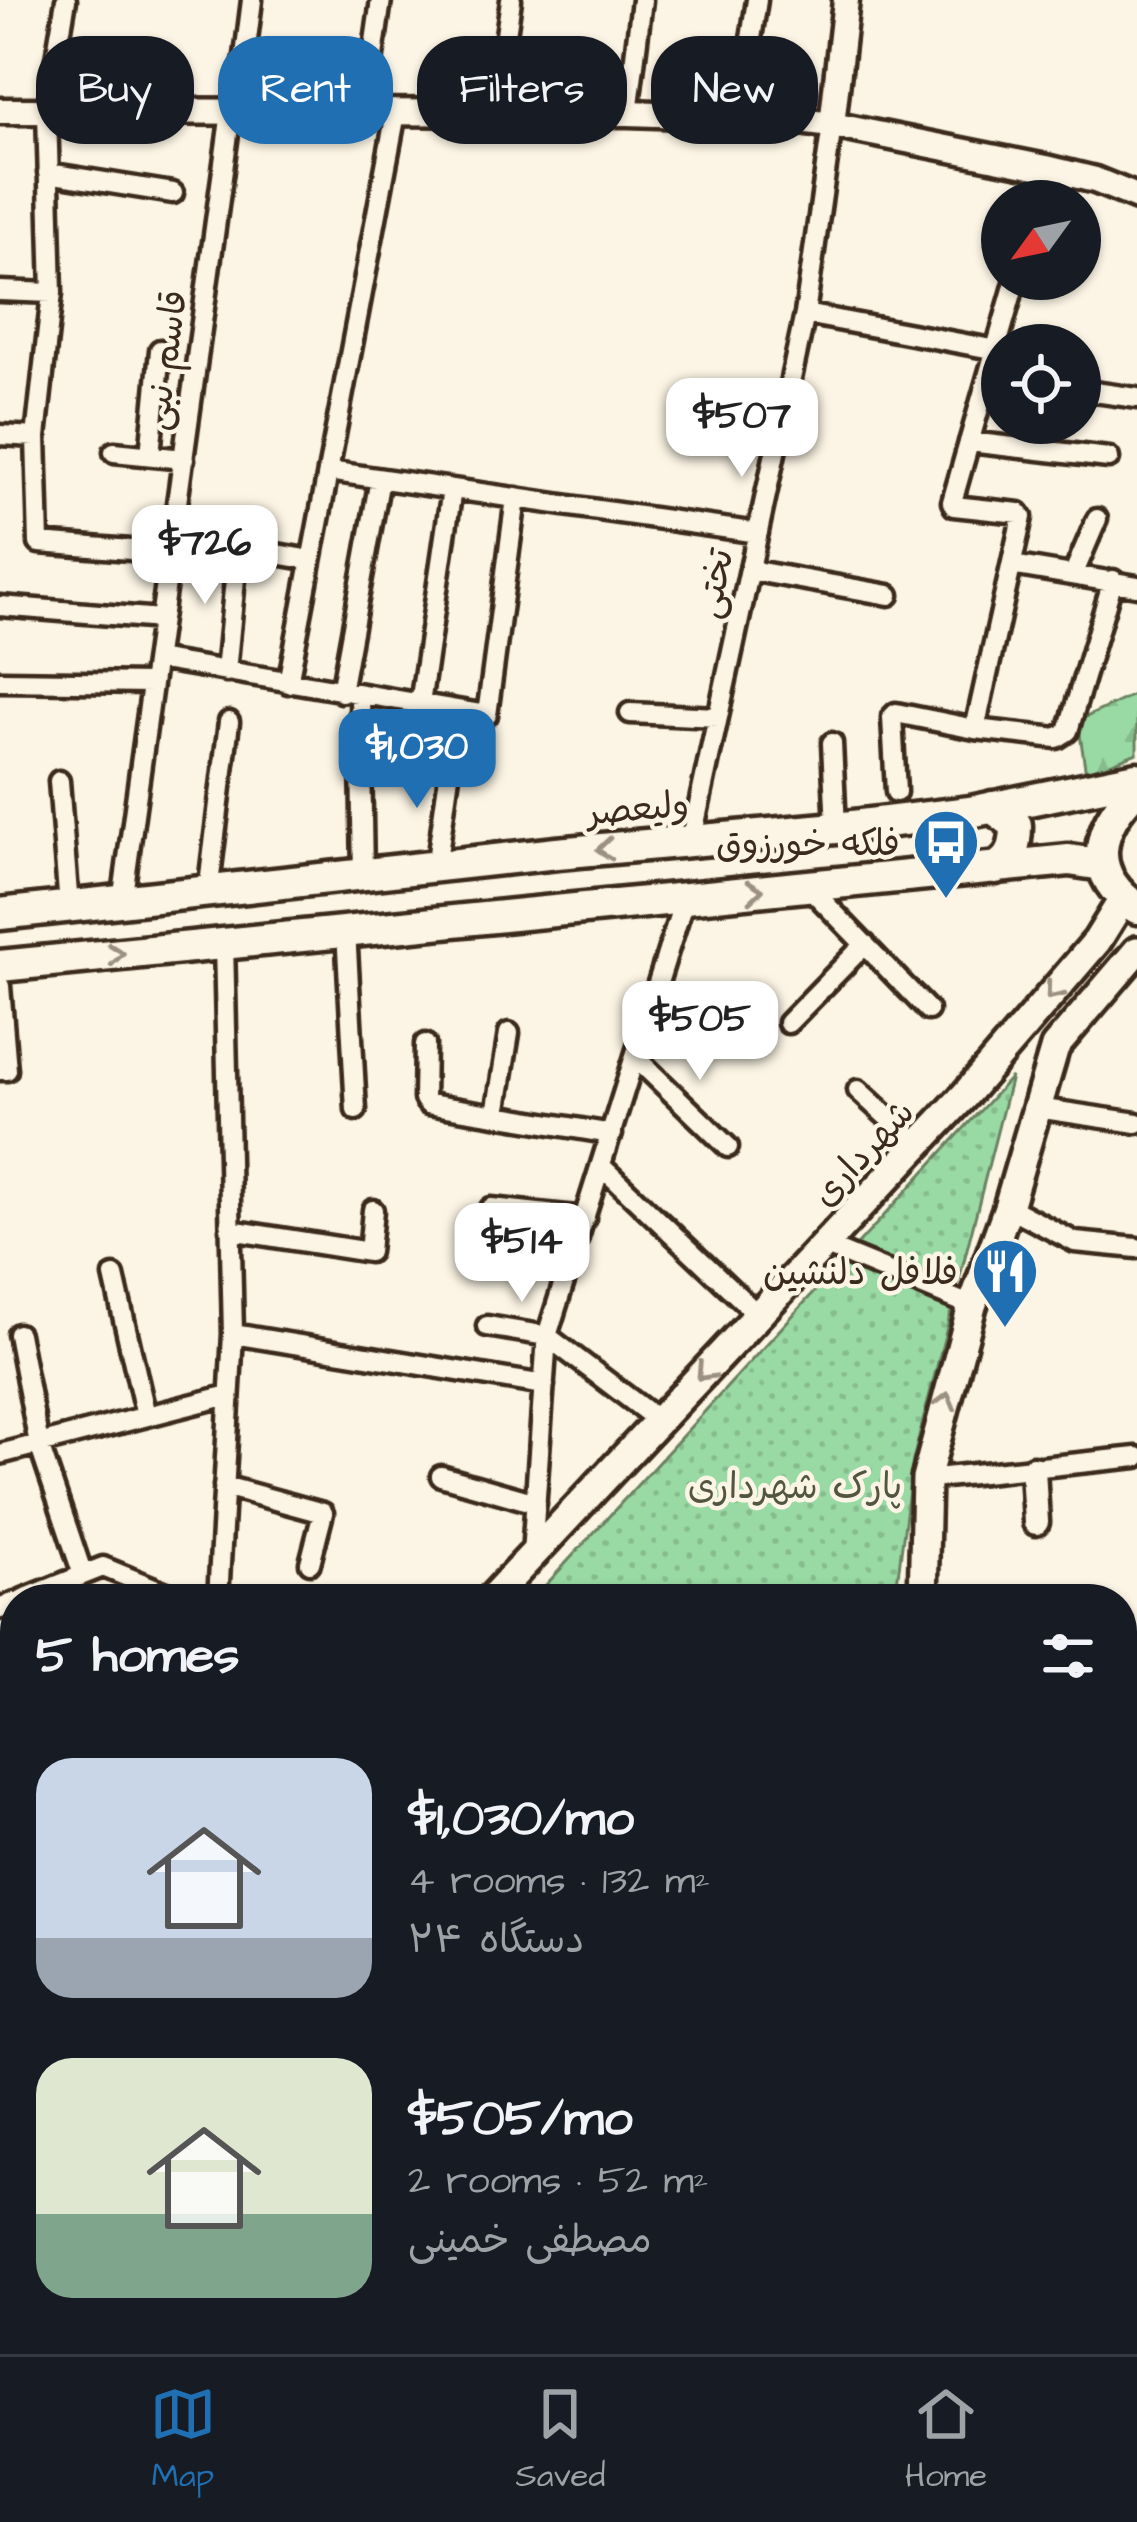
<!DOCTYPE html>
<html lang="en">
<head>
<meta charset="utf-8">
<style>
  body { margin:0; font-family:"Architects Daughter","Playpen Sans Arabic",sans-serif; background:#20242c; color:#f1f3f6; height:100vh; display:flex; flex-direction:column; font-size:45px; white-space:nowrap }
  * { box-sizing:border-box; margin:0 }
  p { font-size:39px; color:#9ea1a6 }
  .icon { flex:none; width:66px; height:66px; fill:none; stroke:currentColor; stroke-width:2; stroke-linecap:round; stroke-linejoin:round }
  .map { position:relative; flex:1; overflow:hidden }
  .drawer { position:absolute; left:0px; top:1584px; width:1137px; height:771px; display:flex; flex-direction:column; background:#171b24; border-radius:48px 48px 0 0; box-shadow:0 3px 9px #0004 }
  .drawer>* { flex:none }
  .hud { position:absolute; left:36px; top:36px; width:1065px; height:108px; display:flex; gap:24px }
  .needle { width:78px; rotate:237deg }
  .controls { position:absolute; left:981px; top:180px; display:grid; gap:24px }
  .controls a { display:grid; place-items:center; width:120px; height:120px; border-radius:50%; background:#171b24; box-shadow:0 3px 9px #0004; font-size:60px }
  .price { position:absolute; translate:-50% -102px; padding:0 27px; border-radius:24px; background:#fff; color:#222; font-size:39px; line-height:78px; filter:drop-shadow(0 3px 6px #0008) }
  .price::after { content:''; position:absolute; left:50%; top:72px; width:36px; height:27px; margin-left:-18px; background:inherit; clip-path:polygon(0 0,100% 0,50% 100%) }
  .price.active { background:#1f6fb2; color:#fff }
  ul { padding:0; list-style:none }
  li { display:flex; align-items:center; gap:36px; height:300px; padding:0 36px }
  li span { display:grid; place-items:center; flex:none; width:336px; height:240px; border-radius:36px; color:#555 }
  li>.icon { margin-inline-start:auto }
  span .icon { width:144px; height:144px; fill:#fffc; stroke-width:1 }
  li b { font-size:51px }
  h2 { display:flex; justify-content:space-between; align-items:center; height:144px; padding:0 36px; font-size:51px }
  .chip { padding:0 42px; border-radius:48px; background:#171b24; box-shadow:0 3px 9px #0004; font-size:42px; line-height:108px }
  .chip.active { background:#1f6fb2; color:#fff }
  .tab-bar { display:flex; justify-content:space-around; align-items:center; height:168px; border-top:3px solid #363941; background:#171b24; font-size:33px; color:#9ea1a6 }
  .tab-bar a { display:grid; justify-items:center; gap:6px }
  .tab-bar .active { color:#1f6fb2 }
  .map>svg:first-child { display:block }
  .forest { fill:url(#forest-firs); stroke:#6a8261; stroke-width:3 }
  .park { fill:url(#park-dots); stroke:#6a8261; stroke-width:3 }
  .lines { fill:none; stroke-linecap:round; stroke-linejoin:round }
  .minor-casing { stroke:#3b2a1e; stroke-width:27 }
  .tertiary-casing { stroke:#3b2a1e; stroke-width:33 }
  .secondary-casing { stroke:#3b2a1e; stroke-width:36 }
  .primary-casing { stroke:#3b2a1e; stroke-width:39 }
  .minor { stroke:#fcf5e5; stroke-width:18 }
  .tertiary { stroke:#fcf5e5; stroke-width:24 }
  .secondary { stroke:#fcf5e5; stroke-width:27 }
  .primary { stroke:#fcf5e5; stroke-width:30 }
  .oneway { stroke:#9c9082 }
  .labels { text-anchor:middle; stroke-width:9; stroke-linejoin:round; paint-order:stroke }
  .street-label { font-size:36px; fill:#3b2a1e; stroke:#fcf5e5 }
  .poi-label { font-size:36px; fill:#3b2a1e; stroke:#fcf5e5; text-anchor:end }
  .park-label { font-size:36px; fill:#525640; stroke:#fcf5e5 }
</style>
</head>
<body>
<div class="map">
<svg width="1137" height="2354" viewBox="0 0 1137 2354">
  <defs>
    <pattern id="forest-firs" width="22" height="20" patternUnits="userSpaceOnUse" patternTransform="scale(3)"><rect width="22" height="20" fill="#99daa4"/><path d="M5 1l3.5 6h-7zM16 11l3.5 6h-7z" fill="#85bb8d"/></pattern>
    <pattern id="park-dots" width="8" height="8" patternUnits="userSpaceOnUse" patternTransform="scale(3)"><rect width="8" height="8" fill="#99daa4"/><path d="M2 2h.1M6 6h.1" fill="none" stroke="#85bb8d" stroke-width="1.8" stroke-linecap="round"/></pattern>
  </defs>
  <rect width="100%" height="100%" fill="#fcf5e5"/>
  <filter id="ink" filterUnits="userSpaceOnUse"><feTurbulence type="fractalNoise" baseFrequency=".00833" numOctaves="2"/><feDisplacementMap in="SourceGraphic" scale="24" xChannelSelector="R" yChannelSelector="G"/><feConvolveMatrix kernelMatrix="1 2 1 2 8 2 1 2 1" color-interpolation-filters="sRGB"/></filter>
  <g filter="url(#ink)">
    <!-- forest -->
    <path class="forest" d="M1137 693V753L1086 774 1078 721Z"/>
    <!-- park -->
    <path class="park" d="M1011 1077 913 1460 895 1599H560L545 1586Z"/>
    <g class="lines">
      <defs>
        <path id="minor" d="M66 0 47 111 52 293 36 437 39 543 170 553
          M744 84 757 0
          M238 112 252 0
          M365 112 381 0
          M495 113 511 0
          M628 113 642 0
          M48 173 173 193
          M1038 201 1046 168
          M0 291 52 293
          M805 314 997 350
          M1080 390 1137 398
          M0 435 36 437
          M969 442 1109 458
          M114 452 184 459
          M150 455 160 350
          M328 471 758 533
          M173 536 311 560
          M1012 565 1137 586
          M750 570 889 595
          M1074 573 1097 519
          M0 606 161 619
          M156 659 487 715 516 498
          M226 672 238 548
          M0 681 152 683
          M288 683 396 113
          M341 692 380 479
          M360 695 363 876
          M420 704 452 489
          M630 713 718 717
          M975 729 1022 517 1019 513 954 506 952 502 1016 279
          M832 743 836 828
          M59 781 69 907
          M896 792 892 717 896 713 975 729 1057 738 1068 731 1113 580
          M691 842 805 314 832 125
          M436 868 451 761
          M808 886 928 1010
          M208 893 229 722
          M122 902 231 112
          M346 931 356 1110
          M0 986 7 1070H0
          M788 1023 865 944
          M425 1044 424 1099 428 1104 612 1134
          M635 1057 728 1147
          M858 1090 918 1145
          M1037 1108 1137 1123
          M496 1114 509 1033
          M601 1166 758 1315
          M1008 1207 1075 1242 1137 1248
          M491 1208 585 1218
          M230 1230 369 1252 373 1210
          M824 1245 972 1306
          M114 1276 146 1416
          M487 1326 547 1336 659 1421
          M18 1334 39 1444 83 1575
          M233 1334 544 1385
          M0 1454 229 1395
          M441 1476 536 1503
          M926 1479 1137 1457
          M224 1486 323 1513 310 1563
          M532 1555 547 1336 685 897
          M23 1599 103 1567 181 1599
          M218 1599 233 1334 224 943
          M0 1609 15 1602
          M1122 1622 1135 1767
          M4 1976H15
          M1122 1997H1137
          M5 2070 8 2112
          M1122 2202H1137
          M0 2250H15
          M512 2340 520 2354
          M817 2340 820 2354
          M109 2354 110 2340
          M254 2354 259 2340
          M329 2354 335 2340
          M378 2354 387 2340
          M537 2354 554 2340
          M673 2354 679 2352 673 2340
          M851 2354 898 2340"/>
        <path id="tertiary" d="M0 111 628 113 775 118 832 125 1046 168 1095 180 1137 197
          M832 125 846 0
          M1033 1469 1036 1522"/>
        <path id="secondary" d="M491 1599 965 1095 1097 941 1123 899
          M923 1599 926 1479 972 1306 1008 1207 1055 1047 1137 951
          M0 1862 15 1858
          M1122 2319 1137 2336"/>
        <path id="primary" d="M1137 788C1096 827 1085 873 1137 908
          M992 807 1016 825C1016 846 1013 857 996 868
          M0 914 557 853 836 828 970 812 1137 778
          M0 966 1069 860 1103 865"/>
      </defs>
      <!-- minor casing -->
      <use href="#minor" class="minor-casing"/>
      <!-- tertiary casing -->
      <use href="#tertiary" class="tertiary-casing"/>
      <!-- secondary casing -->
      <use href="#secondary" class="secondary-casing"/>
      <!-- primary casing -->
      <use href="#primary" class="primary-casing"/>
      <!-- minor -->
      <use href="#minor" class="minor"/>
      <!-- tertiary -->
      <use href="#tertiary" class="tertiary"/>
      <!-- secondary -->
      <use href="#secondary" class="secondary"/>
      <!-- primary -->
      <use href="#primary" class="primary"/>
    </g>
    <!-- one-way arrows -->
    <defs><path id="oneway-chevron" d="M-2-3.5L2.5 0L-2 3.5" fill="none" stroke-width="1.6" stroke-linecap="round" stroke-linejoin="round" transform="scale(3)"/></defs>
    <g class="oneway">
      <use href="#oneway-chevron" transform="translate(605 849) rotate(175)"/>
      <use href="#oneway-chevron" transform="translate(755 891) rotate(-5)"/>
      <use href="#oneway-chevron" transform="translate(116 954) rotate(-6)"/>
      <use href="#oneway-chevron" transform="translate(1053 992) rotate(130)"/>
      <use href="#oneway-chevron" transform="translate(704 1373) rotate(133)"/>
      <use href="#oneway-chevron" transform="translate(946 1401) rotate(-75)"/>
    </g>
  </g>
  <!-- icons -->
  <defs>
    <symbol id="bus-pin" viewBox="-11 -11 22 30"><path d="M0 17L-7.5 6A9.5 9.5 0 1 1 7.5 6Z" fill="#1f6fb2" stroke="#fcf5e5"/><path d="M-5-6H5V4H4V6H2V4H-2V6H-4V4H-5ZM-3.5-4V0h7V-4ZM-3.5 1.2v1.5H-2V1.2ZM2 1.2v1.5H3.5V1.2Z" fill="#fff"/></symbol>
    <symbol id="restaurant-pin" viewBox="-11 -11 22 30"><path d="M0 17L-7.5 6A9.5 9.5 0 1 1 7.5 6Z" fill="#1f6fb2" stroke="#fcf5e5"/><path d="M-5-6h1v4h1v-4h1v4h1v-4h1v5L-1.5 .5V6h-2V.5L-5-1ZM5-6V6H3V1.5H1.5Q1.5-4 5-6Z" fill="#fff"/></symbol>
  </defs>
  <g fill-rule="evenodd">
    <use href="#bus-pin" x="908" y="804" width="76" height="104"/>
    <use href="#restaurant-pin" x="967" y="1233" width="76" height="104"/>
  </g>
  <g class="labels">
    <!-- street labels -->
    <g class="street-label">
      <text transform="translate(164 360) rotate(-82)" y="13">قاسم نبی</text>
      <text transform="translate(713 583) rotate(-78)" y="13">تختی</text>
      <text transform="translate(638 807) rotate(-5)" y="13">ولیعصر</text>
      <text transform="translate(862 1152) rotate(-47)" y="13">شهرداری</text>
    </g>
    <!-- poi labels -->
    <g class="poi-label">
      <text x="900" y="855">فلکه خورزوق</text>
      <text x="958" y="1284">فلافل دلنشین</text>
    </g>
    <!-- park labels -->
    <g class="park-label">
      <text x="795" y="1498">پارک شهرداری</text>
    </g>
  </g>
</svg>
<div class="controls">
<a><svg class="needle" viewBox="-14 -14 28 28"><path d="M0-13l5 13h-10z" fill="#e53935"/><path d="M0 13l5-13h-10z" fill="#9ea1a6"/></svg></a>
<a><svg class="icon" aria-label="locate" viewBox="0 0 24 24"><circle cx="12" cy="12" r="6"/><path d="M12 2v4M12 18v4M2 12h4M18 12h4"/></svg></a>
</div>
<b class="price" style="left:742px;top:480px">$507</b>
<b class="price" style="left:205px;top:607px">$726</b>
<b class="price active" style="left:417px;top:811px">$1,030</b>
<b class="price" style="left:700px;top:1083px">$505</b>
<b class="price" style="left:522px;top:1305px">$514</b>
<div class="hud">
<a class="chip">Buy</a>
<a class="chip active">Rent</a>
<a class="chip">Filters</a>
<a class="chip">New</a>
</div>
<section class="drawer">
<h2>5 homes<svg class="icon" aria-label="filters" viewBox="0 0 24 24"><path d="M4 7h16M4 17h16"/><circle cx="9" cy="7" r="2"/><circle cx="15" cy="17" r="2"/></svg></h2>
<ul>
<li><span style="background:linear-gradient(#c9d6e8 75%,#9aa5b1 0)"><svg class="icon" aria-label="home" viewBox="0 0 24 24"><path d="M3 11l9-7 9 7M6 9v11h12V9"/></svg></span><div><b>$1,030/mo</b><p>4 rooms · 132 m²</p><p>۲۴ دستگاه</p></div></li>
<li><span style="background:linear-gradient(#dfe7d0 65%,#7fa58c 0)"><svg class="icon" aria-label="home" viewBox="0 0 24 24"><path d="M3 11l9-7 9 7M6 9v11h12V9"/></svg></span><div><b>$505/mo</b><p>2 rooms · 52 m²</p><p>مصطفی خمینی</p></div></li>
</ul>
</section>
</div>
<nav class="tab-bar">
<a class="active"><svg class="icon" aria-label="map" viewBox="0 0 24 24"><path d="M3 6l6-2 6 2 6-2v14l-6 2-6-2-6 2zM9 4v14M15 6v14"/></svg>Map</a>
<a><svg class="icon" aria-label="saved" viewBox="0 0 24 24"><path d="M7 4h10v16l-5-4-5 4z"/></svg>Saved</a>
<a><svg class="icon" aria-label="home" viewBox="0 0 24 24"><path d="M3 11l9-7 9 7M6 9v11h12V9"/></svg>Home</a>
</nav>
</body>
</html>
